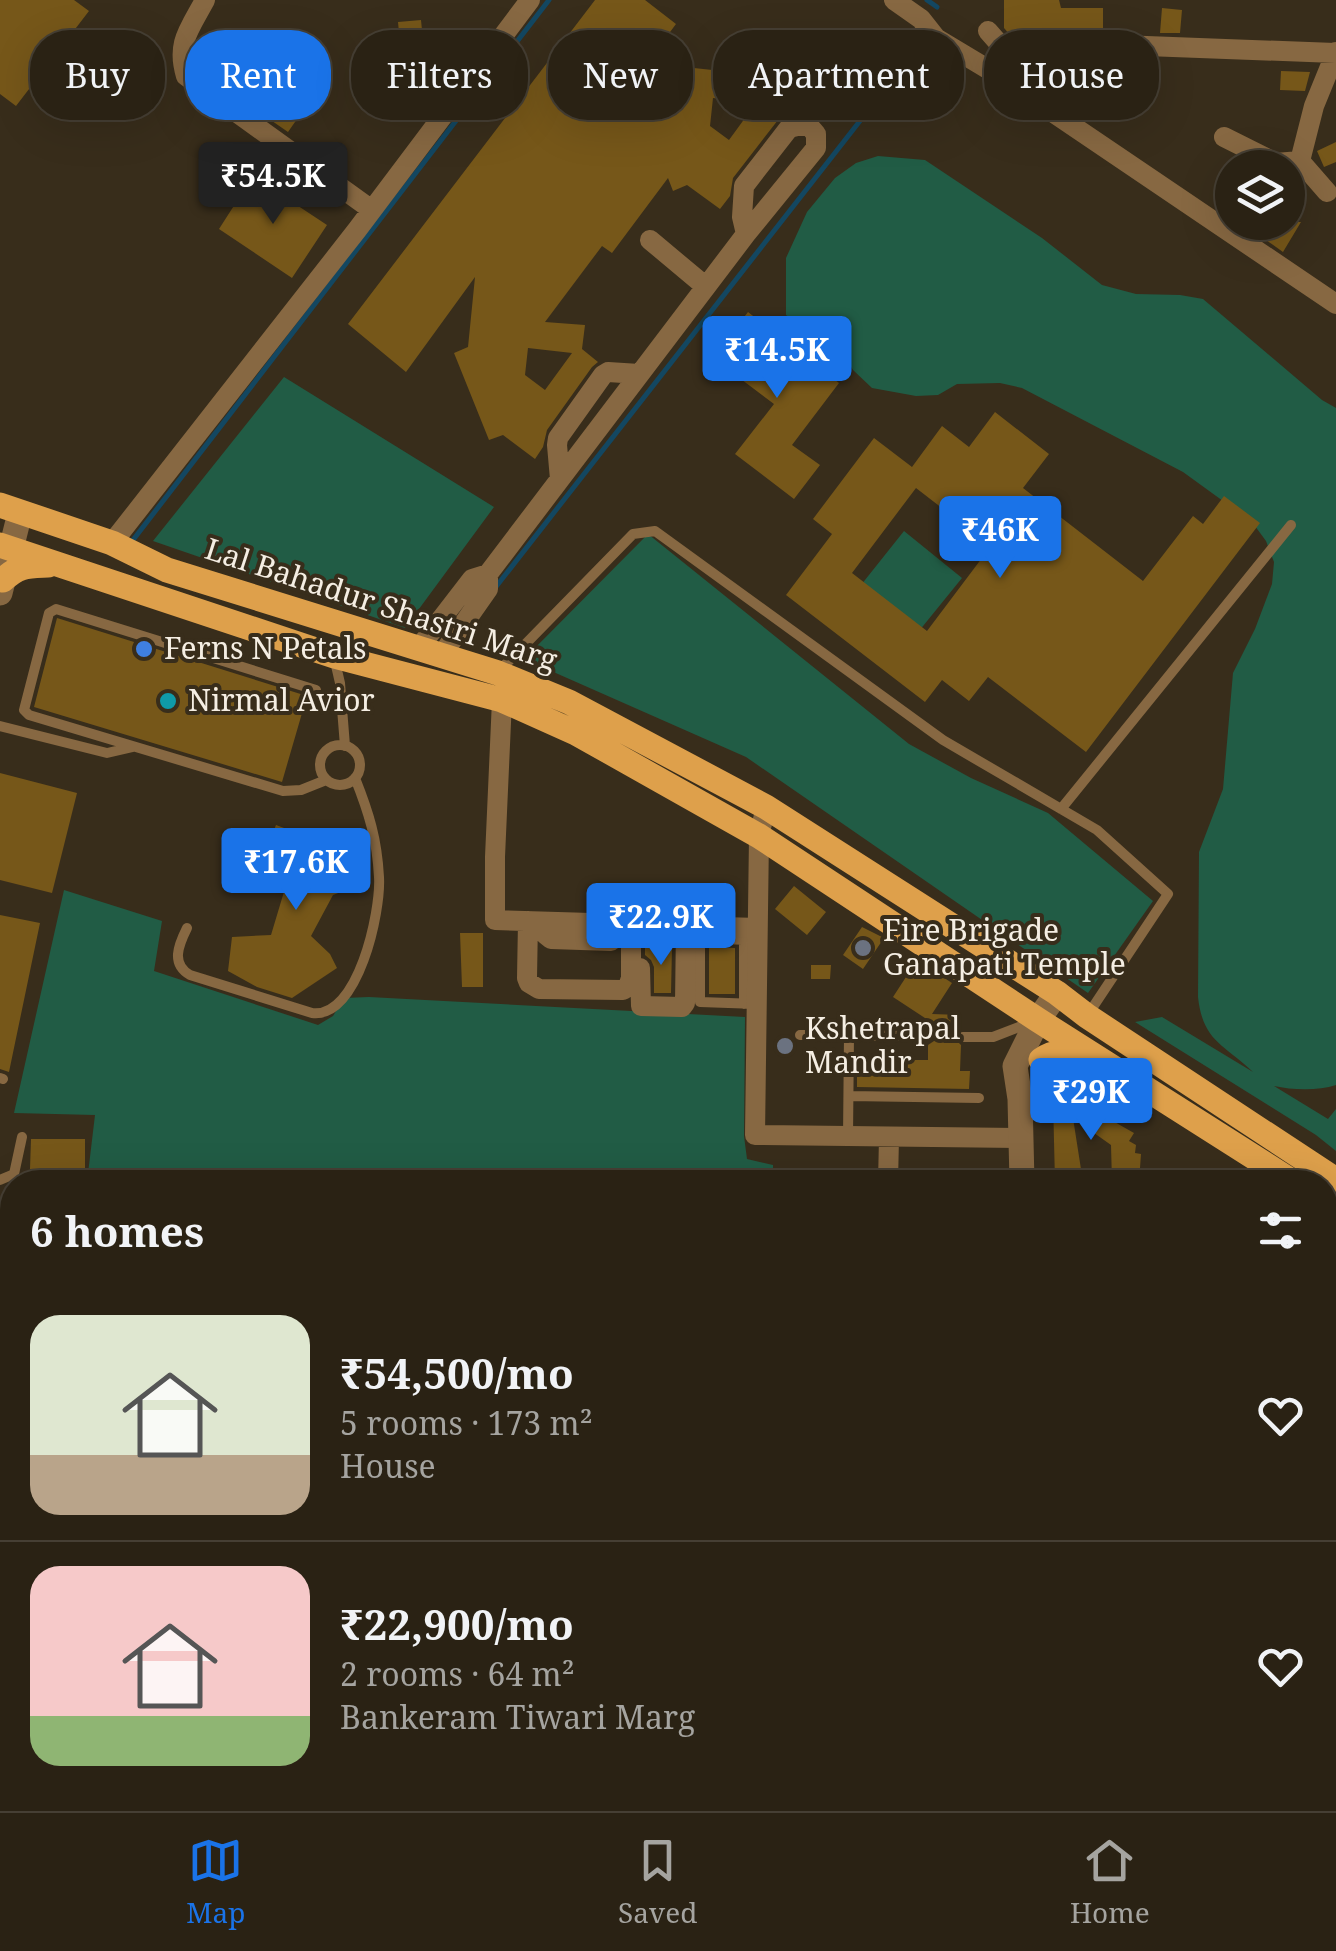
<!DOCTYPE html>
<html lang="en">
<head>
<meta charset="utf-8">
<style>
  body { margin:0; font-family:"Noto Serif",serif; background:#322a1d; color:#f1f3f6; height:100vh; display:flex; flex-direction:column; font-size:38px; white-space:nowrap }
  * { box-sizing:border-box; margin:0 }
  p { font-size:32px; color:#a5a4a0 }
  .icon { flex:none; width:55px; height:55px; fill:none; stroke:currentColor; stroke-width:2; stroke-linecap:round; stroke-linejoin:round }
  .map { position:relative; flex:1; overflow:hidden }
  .panel { position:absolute; left:0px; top:1170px; width:1338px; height:642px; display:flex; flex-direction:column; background:#2a2214; border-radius:40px 40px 0 0; box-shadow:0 10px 40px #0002,0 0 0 2px #463f34 }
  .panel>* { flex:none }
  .hud { position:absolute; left:30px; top:30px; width:1278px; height:90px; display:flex; gap:20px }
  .fabs { position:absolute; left:1215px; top:150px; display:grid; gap:20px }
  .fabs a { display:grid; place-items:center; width:90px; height:90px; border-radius:50%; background:#2a2214; box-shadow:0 10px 40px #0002,0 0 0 2px #463f34; font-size:50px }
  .price { position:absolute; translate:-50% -85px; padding:0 22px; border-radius:10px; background:#1a73e8; color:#fff; font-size:32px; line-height:65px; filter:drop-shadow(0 2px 5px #0008) }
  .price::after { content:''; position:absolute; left:50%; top:60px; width:30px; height:22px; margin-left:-15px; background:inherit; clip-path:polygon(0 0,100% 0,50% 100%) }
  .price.current { background:#222; color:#fff }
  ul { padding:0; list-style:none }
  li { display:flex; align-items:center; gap:30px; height:250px; padding:0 30px }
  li+li { border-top:2px solid #463f34 }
  li span { display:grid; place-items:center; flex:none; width:280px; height:200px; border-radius:30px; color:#555 }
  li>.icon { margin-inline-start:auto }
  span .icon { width:120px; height:120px; fill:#fffc; stroke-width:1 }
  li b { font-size:42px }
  h2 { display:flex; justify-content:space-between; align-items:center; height:120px; padding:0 30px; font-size:42px }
  .tag { padding:0 35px; border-radius:40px; background:#2a2214; box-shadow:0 10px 40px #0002,0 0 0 2px #463f34; font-size:35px; line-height:90px }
  .tag.current { background:#1a73e8; color:#fff }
  .menu { display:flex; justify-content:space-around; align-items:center; height:140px; border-top:2px solid #463f34; background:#2a2214; font-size:28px; color:#a5a4a0 }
  .menu a { display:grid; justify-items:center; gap:5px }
  .menu .current { color:#1a73e8 }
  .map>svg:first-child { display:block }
  .green { fill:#215c45 }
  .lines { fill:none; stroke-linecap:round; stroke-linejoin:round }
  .stream { stroke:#134761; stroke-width:5 }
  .building { fill:#765719; fill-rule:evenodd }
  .minor-tunnel { stroke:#544a39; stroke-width:20; stroke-dasharray:20 10; stroke-linecap:butt }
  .service { stroke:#876842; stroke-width:10 }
  .minor { stroke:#876842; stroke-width:20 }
  .tertiary { stroke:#876842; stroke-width:25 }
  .primary { stroke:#dea04b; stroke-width:25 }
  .shop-dot { fill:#3f7fe0; stroke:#382d1b; stroke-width:4 }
  .culture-dot { fill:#0f9aa8; stroke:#382d1b; stroke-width:4 }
  .worship-dot { fill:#6b7280; stroke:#382d1b; stroke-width:4 }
  .labels { text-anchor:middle; stroke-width:8; stroke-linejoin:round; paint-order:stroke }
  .street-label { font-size:30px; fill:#f5eee3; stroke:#382d1b }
  .poi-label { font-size:30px; fill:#f5eee3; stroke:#382d1b; text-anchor:start }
</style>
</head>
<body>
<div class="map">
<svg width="1336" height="1811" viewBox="0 0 1336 1811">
  <rect width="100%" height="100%" fill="#382d1b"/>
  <!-- green -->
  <path class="green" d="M878 156 925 160 1042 238 1102 285 1136 294 1180 295 1203 299 1322 400 1336 408V1085C1318 1091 1292 1090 1274 1086L1328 1119 1336 1109V1151L1316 1135 1135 1022 1162 1017 1253 1072C1224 1044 1203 1042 1198 997L1199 852 1223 789 1233 673 1255 629 1272 584 1274 562 1266 541 1252 522 1183 472 1022 388 1000 383 957 384 938 395 916 396 872 388 853 370 842 352 809 334 786 315V258L807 212 835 178 856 163Z
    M284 377 494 507 405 628 153 541Z
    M904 531 962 578 919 631 861 585Z
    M648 534 909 744 971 778 1048 813 1153 901 1088 993 746 757 524 659Z
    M64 890 162 921 154 971 318 1025 333 1016 344 998 369 997 745 1017 744 1136 747 1159 773 1165V1182H87L95 1115 14 1113Z
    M393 1800H510L509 1811H369Z"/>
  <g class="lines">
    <!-- stream -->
    <path class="stream" d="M927 0 937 7
      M133 540 549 0
      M495 588 906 62"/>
  </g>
  <!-- building -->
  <path class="building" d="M0 0H74L89 11 16 106 0 94Z
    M595 0H645L676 24 647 63 769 76 767 100 786 115 778 120 733 178 730 196 720 209 687 185 673 191 668 178 612 253 602 246 545 322 585 325 582 349 598 362 592 367 547 430 543 447 535 459 503 435 489 440 454 353 468 347 475 277 406 372 348 324ZM713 98 756 103 729 140 710 126ZM528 348 572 353 545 390 525 375Z
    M1004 0H1059L1061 8H1103V32H1066L1068 46 1024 45 1011 36 1004 28Z
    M1162 8 1182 10 1180 33H1160Z
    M421 20 424 50 457 47 460 71 458 73 429 76 433 104 403 107 400 80 375 84 372 57 401 54 398 22Z
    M270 57 316 92 288 132 239 98Z
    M1281 71 1310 72 1305 91 1280 90Z
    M1336 142V162L1324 167 1317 151Z
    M253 176 327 225 292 278 219 229Z
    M1253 222H1301L1283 252 1249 228Z
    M748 312 839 383 792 445 820 465 794 499 735 454 774 404 713 358Z
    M995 412 1049 454 1023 488 1143 581 1193 516 1203 524 1224 496 1260 523 1086 752 988 677 969 701 942 680 925 702 786 595 832 534 813 519 874 438 912 467 942 426 969 447ZM916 488 991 546 927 631 852 573Z
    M57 618 307 696 282 782 34 707Z
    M0 773 77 793 52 893 0 880Z
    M276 825 319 841 341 829 364 883 333 895 311 936 330 954 337 968 292 998 257 987 228 971 232 937 271 935 286 885 259 866Z
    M794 886 826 912 807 935 775 909Z
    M0 915 40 923 9 1072 0 1069Z
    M862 927 884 938 863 969 843 955Z
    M460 933H483V987H462Z
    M645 947H672L671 993H654V967L651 960 645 955Z
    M709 947 735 948V994H709Z
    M917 960 952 983 932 1014 961 1015V1029L956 1032 954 1038 961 1045 960 1071H970L969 1089 857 1087V1070L902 1071V1060H928V1045L934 1041 935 1033 928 1027V1020L893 997Z
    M811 965H831L830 979H811Z
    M1067 1095 1134 1133 1129 1141 1136 1145 1135 1153 1141 1154 1139 1182H1112L1111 1145 1073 1118 1083 1182H1055L1053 1100Z
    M31 1139H85V1169H30Z"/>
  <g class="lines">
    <!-- minor-tunnel -->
    <path class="minor-tunnel" d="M1333 1777H1336"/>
    <!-- service -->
    <path class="service" d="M334 657 340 683 345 746
      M498 672 633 534 655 531 943 740 1097 830 1168 894 1087 1016
      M316 690 56 609 49 613 24 710 29 715 283 791 301 790 326 780
      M0 726 107 753 133 747
      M320 765a20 20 0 1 1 40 0a20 20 0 1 1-40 0Z
      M1061 809 1291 525
      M700 927V1002L757 1004
      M187 928C178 946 171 964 190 975L312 1013C358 1019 381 912 379 877 377 839 369 813 355 778
      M700 938 748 940
      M744 1004V940
      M800 1035 927 1036
      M963 1037H993L1029 1023
      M0 1078 3 1079
      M849 1096 979 1098
      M848 1137 849 1035
      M0 1180 14 1174 22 1137
      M0 1444 12 1440
      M0 1551 12 1552
      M89 1811 92 1800"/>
    <!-- minor -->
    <path class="minor" d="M205 0C189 30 176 43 186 76L372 210
      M894 0 921 19 936 38 996 74 1336 304
      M988 31 1002 47 1027 63
      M996 74 1027 63H1074L1103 54 1120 45 1335 53
      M801 125 810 127 816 134V148L746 234 742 217 744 186 789 128Z
      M1224 137 1276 163 1300 161 1327 192
      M1300 161 1314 106 1336 52
      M650 240 705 286
      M560 479 557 445 558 438 603 375 608 372 639 374
      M112 543 357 230 530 0
      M418 649 472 579 488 574 746 234
      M441 656 488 589V574
      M502 700 495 857V920L757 928
      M766 807 759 836 755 1135 1022 1138
      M528 921 527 978 529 983 539 989 623 990 628 987 631 978V924
      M546 922V935L551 939 611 941 615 937 616 924
      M640 968 641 1006 682 1007 685 1003 686 926
      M888 1182 889 1138
      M1325 1260H1336
      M1325 1370H1336
      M1325 1392H1336
      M1325 1598 1336 1600
      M1325 1676H1336
      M589 1800V1811
      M658 1800V1811
      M744 1800V1811
      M1296 1800V1811
      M637 1811V1800
      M1329 1811V1804"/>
    <!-- tertiary -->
    <path class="tertiary" d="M0 593 20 513
      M1022 1182 1020 1099 1015 1066 1038 1020 1057 993
      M1028 1800V1811"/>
    <!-- primary -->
    <path class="primary" d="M0 505 112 543 167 570 498 673 569 702 766 807 1057 993 1087 1016 1336 1180
      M0 545 334 656 502 700 576 733 759 836 1038 1020 1293 1182
      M3 580C19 565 27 566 48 565
      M1041 1060C1055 1050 1070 1051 1086 1053
      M1325 1205 1336 1213"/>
  </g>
  <!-- markers -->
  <circle class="shop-dot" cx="144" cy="649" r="10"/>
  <circle class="culture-dot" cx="168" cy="701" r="10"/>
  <g class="worship-dot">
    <circle cx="863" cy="948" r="10"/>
    <circle cx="785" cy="1046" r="10"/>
  </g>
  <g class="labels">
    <!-- street labels -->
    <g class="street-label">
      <text transform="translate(381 605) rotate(18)" y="10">Lal Bahadur Shastri Marg</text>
    </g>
    <!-- poi labels -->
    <g class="poi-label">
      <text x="164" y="659">Ferns N Petals</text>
      <text x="188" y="711">Nirmal Avior</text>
      <text x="883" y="941">Fire Brigade<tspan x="883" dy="34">Ganapati Temple</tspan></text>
      <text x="805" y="1039">Kshetrapal<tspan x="805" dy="34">Mandir</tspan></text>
    </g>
  </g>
</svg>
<div class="fabs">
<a><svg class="icon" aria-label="layers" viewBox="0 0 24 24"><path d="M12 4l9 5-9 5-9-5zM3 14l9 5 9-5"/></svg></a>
</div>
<b class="price current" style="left:273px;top:227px">₹54.5K</b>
<b class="price" style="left:777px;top:401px">₹14.5K</b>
<b class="price" style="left:1000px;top:581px">₹46K</b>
<b class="price" style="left:296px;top:913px">₹17.6K</b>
<b class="price" style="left:661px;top:968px">₹22.9K</b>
<b class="price" style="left:1091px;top:1143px">₹29K</b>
<div class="hud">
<a class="tag">Buy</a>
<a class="tag current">Rent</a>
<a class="tag">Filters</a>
<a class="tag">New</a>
<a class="tag">Apartment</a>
<a class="tag">House</a>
</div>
<section class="panel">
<h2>6 homes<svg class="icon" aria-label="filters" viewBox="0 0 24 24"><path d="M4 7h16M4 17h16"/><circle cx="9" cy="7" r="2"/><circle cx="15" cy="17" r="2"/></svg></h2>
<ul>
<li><span style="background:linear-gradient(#dfe7d0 70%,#b9a48a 0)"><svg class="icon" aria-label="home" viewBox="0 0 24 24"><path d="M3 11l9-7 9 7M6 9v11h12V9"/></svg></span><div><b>₹54,500/mo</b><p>5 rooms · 173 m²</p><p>House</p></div><svg class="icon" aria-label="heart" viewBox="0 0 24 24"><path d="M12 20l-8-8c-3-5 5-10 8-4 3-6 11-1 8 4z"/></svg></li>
<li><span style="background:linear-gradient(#f6c9c9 75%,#8fb573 0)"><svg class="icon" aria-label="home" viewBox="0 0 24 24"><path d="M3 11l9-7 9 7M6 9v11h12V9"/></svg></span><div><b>₹22,900/mo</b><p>2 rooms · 64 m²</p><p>Bankeram Tiwari Marg</p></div><svg class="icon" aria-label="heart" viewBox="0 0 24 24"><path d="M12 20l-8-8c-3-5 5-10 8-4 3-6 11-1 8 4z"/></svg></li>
</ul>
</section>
</div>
<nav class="menu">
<a class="current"><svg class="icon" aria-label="map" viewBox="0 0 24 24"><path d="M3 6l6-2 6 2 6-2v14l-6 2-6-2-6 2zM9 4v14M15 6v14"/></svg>Map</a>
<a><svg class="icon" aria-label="saved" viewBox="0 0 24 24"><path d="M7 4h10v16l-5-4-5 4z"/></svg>Saved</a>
<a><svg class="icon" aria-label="home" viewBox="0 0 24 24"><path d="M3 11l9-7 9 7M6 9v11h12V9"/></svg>Home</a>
</nav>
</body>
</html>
